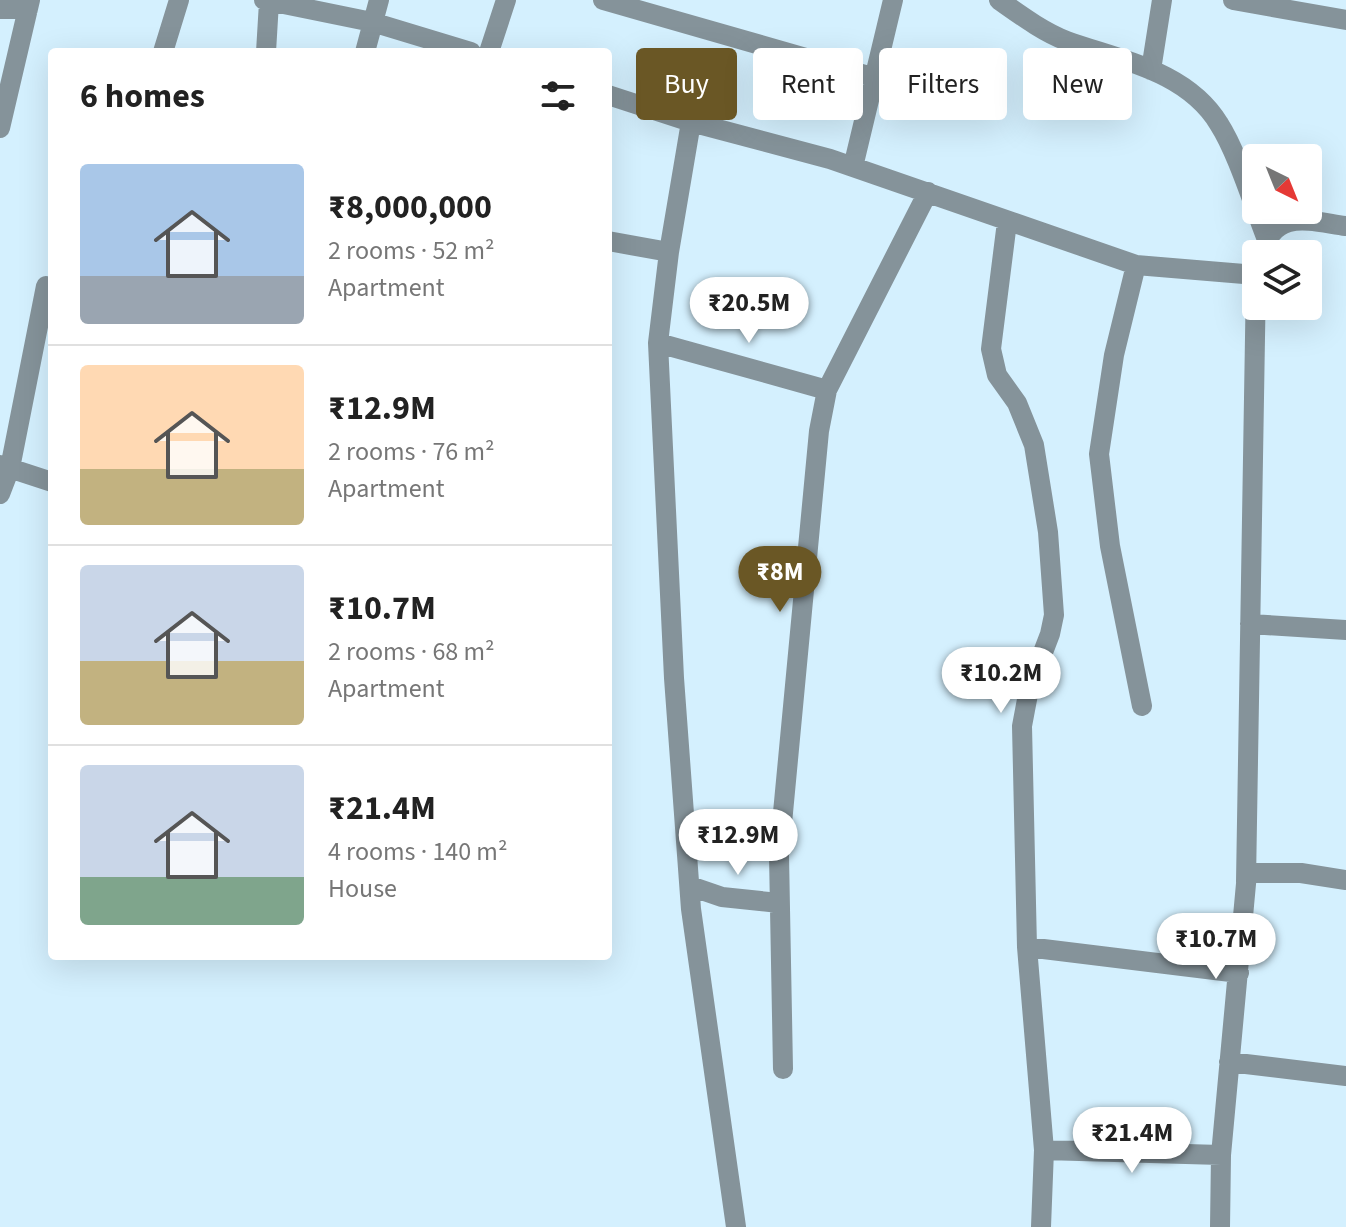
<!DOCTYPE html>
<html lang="en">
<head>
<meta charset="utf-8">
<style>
  body { margin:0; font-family:"Source Sans 3",sans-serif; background:#f2f2f2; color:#222; height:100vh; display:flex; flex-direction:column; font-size:30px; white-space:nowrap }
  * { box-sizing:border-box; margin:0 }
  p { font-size:26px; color:#767676 }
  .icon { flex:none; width:44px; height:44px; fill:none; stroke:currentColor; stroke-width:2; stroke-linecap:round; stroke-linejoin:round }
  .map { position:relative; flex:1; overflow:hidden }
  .side { position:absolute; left:48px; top:48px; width:564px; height:912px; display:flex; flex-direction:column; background:#fff; border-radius:8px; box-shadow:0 8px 32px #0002 }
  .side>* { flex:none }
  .guide { position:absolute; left:636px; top:48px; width:590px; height:72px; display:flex; gap:16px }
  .needle { width:52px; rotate:137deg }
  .controls { position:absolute; left:1242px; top:144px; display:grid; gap:16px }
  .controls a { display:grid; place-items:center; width:80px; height:80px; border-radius:8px; background:#fff; box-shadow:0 8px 32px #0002; font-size:40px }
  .price { position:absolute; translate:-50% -68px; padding:0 18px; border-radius:28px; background:#fff; color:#222; font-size:26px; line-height:52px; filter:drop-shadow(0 2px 4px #0008) }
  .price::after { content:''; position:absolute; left:50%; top:48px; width:24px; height:18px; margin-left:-12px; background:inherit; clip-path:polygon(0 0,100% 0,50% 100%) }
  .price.selected { background:#6a5725; color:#fff }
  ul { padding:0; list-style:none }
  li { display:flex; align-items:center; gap:24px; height:200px; padding:0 32px }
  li+li { border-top:2px solid #e0e0e0 }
  li span { display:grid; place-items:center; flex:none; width:224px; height:160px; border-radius:8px; color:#555 }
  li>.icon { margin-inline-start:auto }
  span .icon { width:96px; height:96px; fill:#fffc; stroke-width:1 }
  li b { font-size:34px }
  h2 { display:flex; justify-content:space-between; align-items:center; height:96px; padding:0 32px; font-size:34px }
  .chip { padding:0 28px; border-radius:8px; background:#fff; box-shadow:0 8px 32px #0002; font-size:28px; line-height:72px }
  .chip.selected { background:#6a5725; color:#fff }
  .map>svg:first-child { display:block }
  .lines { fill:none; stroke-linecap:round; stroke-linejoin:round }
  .street { stroke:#85939a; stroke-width:20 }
</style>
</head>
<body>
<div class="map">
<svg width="1346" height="1227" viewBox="0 0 1346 1227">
  <rect width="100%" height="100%" fill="#d4f0fe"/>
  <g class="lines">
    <!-- street -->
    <path class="street" d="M264 0 372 22 471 52
      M603 0 876 78
      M999 0C1019 14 1043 32 1067 41 1120 60 1187 71 1219 124 1237 152 1253 204 1266 237
      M1233 0 1346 20
      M0 9H28
      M163 52 179 0
      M266 52 269 2
      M365 52 379 0
      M489 52 506 0
      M1151 70 1162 0
      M608 95 691 122 830 159 1136 265 1256 275
      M691 122 669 252 658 343 674 678 691 909 736 1227
      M0 128 30 0
      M853 167 893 0
      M1007 222 991 349 997 375 1017 403 1034 445 1048 532 1054 615 1050 634 1029 689 1022 726 1027 947 1044 1150 1041 1227
      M608 241 669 252
      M1262 254C1274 208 1309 221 1346 226
      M1136 265 1114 355 1099 454 1110 546 1142 706
      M658 343 827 390
      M0 465 52 482
      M0 494 10 468 46 286
      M1250 624 1346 630
      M1246 882 1256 277
      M690 886 722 897 779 903
      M1027 947 1239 973
      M1229 1062 1346 1076
      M783 1069 779 855 819 431 827 390 928 192
      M1044 1150 1221 1155
      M1220 1227 1221 1155 1247 873H1301L1346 880"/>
  </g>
</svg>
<div class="controls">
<a><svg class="needle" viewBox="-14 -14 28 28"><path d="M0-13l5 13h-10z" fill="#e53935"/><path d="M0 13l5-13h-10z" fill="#767676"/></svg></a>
<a><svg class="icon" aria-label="layers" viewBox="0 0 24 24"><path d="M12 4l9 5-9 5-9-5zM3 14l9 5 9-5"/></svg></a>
</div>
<b class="price" style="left:749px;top:345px">₹20.5M</b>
<b class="price selected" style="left:780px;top:614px">₹8M</b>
<b class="price" style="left:1001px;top:715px">₹10.2M</b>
<b class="price" style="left:738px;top:877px">₹12.9M</b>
<b class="price" style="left:1216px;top:981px">₹10.7M</b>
<b class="price" style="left:1132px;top:1175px">₹21.4M</b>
<div class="guide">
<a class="chip selected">Buy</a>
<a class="chip">Rent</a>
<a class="chip">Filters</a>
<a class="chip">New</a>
</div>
<section class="side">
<h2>6 homes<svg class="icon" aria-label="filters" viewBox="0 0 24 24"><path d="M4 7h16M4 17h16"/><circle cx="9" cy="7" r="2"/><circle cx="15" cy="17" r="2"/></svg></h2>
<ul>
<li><span style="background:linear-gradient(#a9c7e8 70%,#9aa5b1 0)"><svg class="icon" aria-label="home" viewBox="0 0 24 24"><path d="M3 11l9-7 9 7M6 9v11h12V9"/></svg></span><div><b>₹8,000,000</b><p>2 rooms · 52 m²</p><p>Apartment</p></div></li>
<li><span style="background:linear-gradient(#ffd9b3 65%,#c2b280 0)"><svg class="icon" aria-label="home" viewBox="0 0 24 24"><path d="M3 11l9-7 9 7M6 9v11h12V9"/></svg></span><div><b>₹12.9M</b><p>2 rooms · 76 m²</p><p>Apartment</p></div></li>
<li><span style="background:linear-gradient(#c9d6e8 60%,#c2b280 0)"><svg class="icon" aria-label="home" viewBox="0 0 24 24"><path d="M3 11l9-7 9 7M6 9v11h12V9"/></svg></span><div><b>₹10.7M</b><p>2 rooms · 68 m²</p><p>Apartment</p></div></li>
<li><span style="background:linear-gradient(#c9d6e8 70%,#7fa58c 0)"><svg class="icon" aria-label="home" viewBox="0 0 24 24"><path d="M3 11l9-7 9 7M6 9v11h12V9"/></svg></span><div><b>₹21.4M</b><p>4 rooms · 140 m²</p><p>House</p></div></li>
</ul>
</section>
</div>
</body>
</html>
